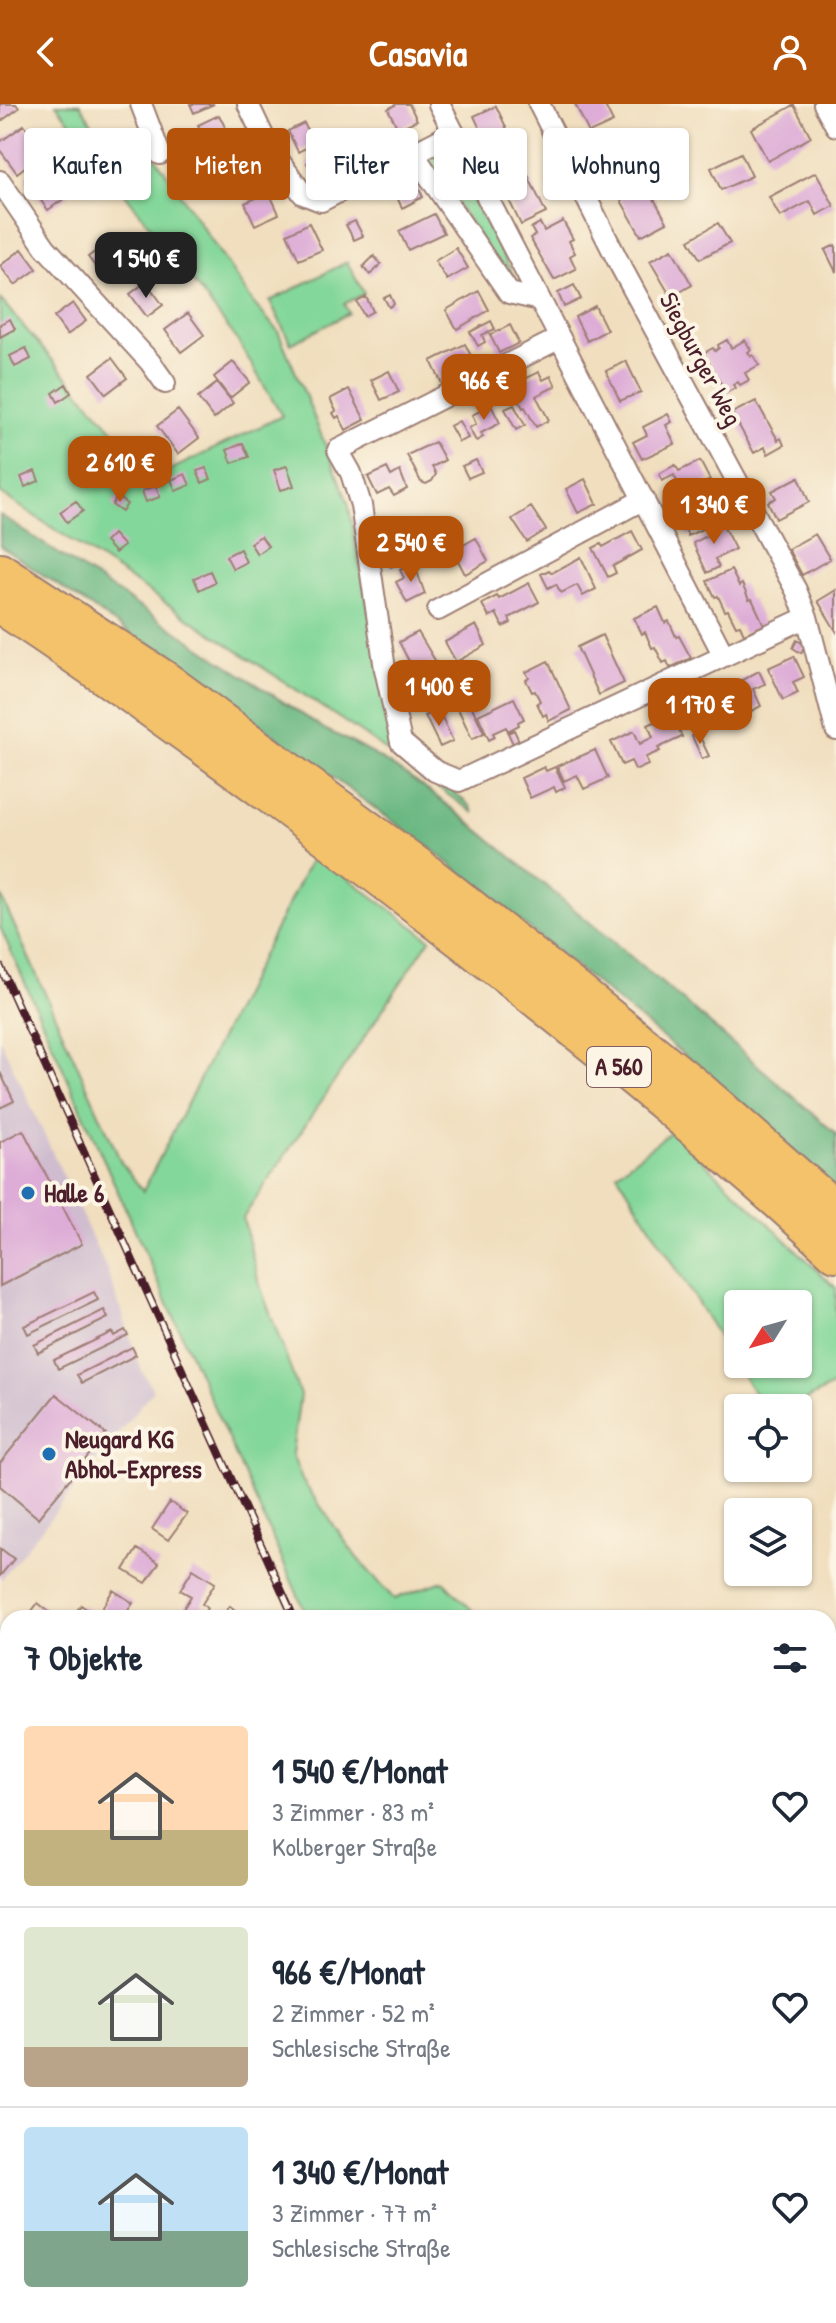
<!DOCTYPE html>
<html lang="de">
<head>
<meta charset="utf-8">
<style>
  body { margin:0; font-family:"Patrick Hand",sans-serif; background:#f2f2f3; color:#1f2937; height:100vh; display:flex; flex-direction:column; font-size:30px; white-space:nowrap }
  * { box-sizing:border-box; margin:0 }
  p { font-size:26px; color:#747a83 }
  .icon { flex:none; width:44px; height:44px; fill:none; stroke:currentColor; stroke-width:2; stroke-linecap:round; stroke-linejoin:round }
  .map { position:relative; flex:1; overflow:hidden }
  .panel { position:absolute; left:0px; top:1506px; width:836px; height:714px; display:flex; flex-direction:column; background:#fff; border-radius:24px 24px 0 0; box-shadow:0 2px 6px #0004 }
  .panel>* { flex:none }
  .banner { position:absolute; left:24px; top:24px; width:788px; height:72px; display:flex; gap:16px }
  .needle { width:52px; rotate:233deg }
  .controls { position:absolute; left:724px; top:1186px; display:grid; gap:16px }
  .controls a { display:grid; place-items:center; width:88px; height:88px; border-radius:8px; background:#fff; box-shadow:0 2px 6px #0004; font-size:40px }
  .price { position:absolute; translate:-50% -68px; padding:0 18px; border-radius:16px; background:#b45309; color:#fff; font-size:26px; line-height:52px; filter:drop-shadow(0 2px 4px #0008) }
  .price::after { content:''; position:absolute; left:50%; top:48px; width:24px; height:18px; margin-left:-12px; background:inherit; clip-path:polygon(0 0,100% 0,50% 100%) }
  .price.selected { background:#222; color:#fff }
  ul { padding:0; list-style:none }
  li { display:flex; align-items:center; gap:24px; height:200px; padding:0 24px }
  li+li { border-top:2px solid #e0e1e3 }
  li span { display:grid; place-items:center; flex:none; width:224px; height:160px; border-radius:8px; color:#555 }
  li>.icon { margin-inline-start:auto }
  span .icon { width:96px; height:96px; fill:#fffc; stroke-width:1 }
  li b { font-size:34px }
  h2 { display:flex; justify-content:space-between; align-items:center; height:96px; padding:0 24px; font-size:34px }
  .tag { padding:0 28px; border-radius:8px; background:#fff; box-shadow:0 2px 6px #0004; font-size:28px; line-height:72px }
  .tag.selected { background:#b45309; color:#fff }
  header { display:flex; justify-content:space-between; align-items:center; height:104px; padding:0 24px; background:#b45309; color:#fff; font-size:36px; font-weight:800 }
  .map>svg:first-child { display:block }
  .industrial { fill:#cfbdcf }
  .green { fill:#84d79a; stroke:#677b62; stroke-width:2; fill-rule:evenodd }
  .forest { fill:#6bb882; stroke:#5a6c56; stroke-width:2 }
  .water { fill:#57a6d0; stroke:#50627e; stroke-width:2 }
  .building { fill:#ddacd7 }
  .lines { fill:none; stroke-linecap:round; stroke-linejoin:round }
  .street-casing { stroke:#9d7e74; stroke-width:24 }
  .highway-casing { stroke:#9d7e74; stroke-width:40 }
  .street { stroke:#fff; stroke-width:20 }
  .highway { stroke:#f4c26a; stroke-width:36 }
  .rail-casing { stroke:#4a1f2b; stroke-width:8 }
  .rail { stroke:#fcf5e5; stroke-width:5; stroke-dasharray:15; stroke-linecap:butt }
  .poi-dot { fill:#1f6fb2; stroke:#fcf5e5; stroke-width:3 }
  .labels { text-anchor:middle; stroke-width:8; stroke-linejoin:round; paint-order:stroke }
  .shield { fill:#fcf5e5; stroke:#7f5f63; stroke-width:2 }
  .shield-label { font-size:24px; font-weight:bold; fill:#4a1f2b }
  .street-label { font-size:26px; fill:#4a1f2b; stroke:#fcf5e5 }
  .poi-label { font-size:26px; font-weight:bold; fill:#4a1f2b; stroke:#fcf5e5; text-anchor:start }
</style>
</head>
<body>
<header><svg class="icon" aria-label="back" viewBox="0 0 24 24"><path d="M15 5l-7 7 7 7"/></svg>Casavia<svg class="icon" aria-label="person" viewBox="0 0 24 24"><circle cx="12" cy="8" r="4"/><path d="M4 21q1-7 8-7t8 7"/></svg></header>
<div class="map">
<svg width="836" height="2219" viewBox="0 0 836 2219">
  <rect width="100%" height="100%" fill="#fcf5e5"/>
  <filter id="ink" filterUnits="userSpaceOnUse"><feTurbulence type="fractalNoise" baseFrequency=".0125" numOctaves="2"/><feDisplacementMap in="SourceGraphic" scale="16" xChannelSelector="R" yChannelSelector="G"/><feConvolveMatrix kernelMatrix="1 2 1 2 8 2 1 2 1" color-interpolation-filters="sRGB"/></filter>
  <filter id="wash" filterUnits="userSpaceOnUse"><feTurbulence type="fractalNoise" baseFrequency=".006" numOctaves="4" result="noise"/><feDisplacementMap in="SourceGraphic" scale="32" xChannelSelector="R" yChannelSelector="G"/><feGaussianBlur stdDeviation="1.8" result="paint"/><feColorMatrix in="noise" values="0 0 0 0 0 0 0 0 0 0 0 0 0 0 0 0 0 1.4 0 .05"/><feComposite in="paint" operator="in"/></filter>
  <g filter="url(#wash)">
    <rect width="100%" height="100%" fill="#f0debe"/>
    <!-- industrial -->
    <path class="industrial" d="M0 935 107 1166 142 1267 153 1286 0 1477Z"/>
    <!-- green -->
    <path class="green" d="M56 0H80L98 29 120 33 140 30 254 200 278 227 306 293 348 398 393 638 470 702 474 709 360 628 0 389V195L154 374 282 312 236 234Z
      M444 42 515 174 520 182 513 183 424 51Z
      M347 158 364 190 344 200 349 209 291 240 270 197Z
      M314 749 430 835 243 1114 258 1176 300 1291 292 1350 302 1376 357 1454 394 1495 443 1477 480 1514H308L0 823V790L121 1058 143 1087Z
      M672 1027 836 1184V1280L791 1304H763L617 1069ZM738 1200H798V1260H738Z
      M828 1938 836 1949V2219H622L619 2212H828Z"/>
    <!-- forest -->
    <path class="forest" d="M0 411 326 626C411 664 482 729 553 788 649 867 743 948 836 1030V1085L713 975 434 747 177 561 0 442Z"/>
    <!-- water -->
    <path class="water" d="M828 1979 836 1991V2219H674L671 2212H828Z"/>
    <g id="blocks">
      <!-- building -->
      <path class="building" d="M0 0H16L19 4 0 18Z
        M190 0H214L194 9Z
        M397 0H409L417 16 398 25 388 5Z
        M575 0H604L613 18 589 29Z
        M794 1 811 33 768 57 751 25Z
        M496 2 514 40 492 51 474 12Z
        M219 11 226 25 205 35 198 21Z
        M304 19 314 40 298 48 288 27Z
        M24 21 44 48 17 69 0 46V38Z
        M624 35 631 48 609 58 602 45Z
        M647 43 655 58 618 76 610 60Z
        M326 49 334 65 315 75 307 59Z
        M741 49 752 72 721 86 711 64Z
        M241 50 252 74 234 83 222 59Z
        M519 53 546 109 521 121 494 65Z
        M46 60 69 91 48 106 25 75Z
        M816 68 834 102 817 111 810 97 780 113 769 93Z
        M413 72 423 93 402 104 392 82Z
        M645 79 667 118 641 132 619 93Z
        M269 88 279 110 255 121 245 99Z
        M434 110 444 129 408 146 399 127Z
        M355 117 363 132 354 136 346 121Z
        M563 117 573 135 569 137 575 149 570 152 576 165 554 176 530 134 535 131 531 124 540 119 544 127Z
        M309 119 322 146 299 156 287 130Z
        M718 119 730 139 700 155 689 136Z
        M111 136 131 162 108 179 88 153Z
        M835 141 836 143V168L825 146Z
        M456 144 468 164 447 176 435 157Z
        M22 145 37 165 15 181 0 162Z
        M672 145 692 181 671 193 650 157Z
        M374 152 381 160 370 171 363 163Z
        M146 178 163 201 147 213 130 190Z
        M574 181 581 195 564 203 558 189Z
        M479 187 489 206 457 225 446 206Z
        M390 191 394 200 389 203 384 194Z
        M366 193 373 207 364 212 357 198Z
        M73 199 86 217 67 231 54 213Z
        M595 202 607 226 587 237 575 213Z
        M188 209 204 231 181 248 165 226Z
        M10 215 15 225 0 233V220Z
        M491 217 495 225 482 231 485 238 478 242 470 228Z
        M510 221 519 239 499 249 490 231Z
        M727 236 731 244 745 236 751 246 748 248 751 252 753 251 759 261 745 269 749 276 740 281 738 278 733 281 735 284 726 289 704 249 713 244 715 247 719 244 718 241Z
        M465 240 477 264 468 269 469 271 443 282 431 257Z
        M26 244 31 255 15 263 10 252Z
        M112 254 127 274 106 290 91 270Z
        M626 257 641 288 620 297 606 267Z
        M233 258 250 278 230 294 214 273Z
        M389 267 399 288 381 296 371 276Z
        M539 268 543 276 551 272 556 282 536 292 549 316 536 323 525 303 523 304 516 291 512 293 506 282 518 276 519 278Z
        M217 279 233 299 214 315 198 294Z
        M66 280 71 289 58 298 53 289Z
        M349 285 365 316 346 326 339 312 336 314 333 309 336 307 330 295Z
        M756 297 778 336 781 334 784 341 768 350 765 343 754 349 732 309Z
        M491 301 500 319 481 329 483 333 476 337 469 324 476 320 472 311Z
        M514 301 525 321 516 326 505 305Z
        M178 306 199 334 178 350 157 322Z
        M668 310 672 318 666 321 675 340 642 355 633 338 647 331 643 323Z
        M459 317 468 334 459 338 450 322Z
        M117 337 120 350 106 354 102 341Z
        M435 338 445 356 432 363 436 370 432 377 426 380 421 378 407 351Z
        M243 339 249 353 232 359 227 346Z
        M476 356 482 368 468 374 462 362Z
        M700 357 710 376 703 380 717 408 700 416 704 424 688 432 684 424 691 421 686 411 679 415 670 397 683 390 674 371 662 377 659 370 675 361 679 367Z
        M114 361 118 374 107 377 103 365Z
        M287 362 294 382 281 386 274 366Z
        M206 364 211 375 202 379 197 367Z
        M387 364 391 372 400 367 407 385 394 392 389 385 377 391 368 373Z
        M35 367 39 377 25 383 21 373Z
        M185 370 190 381 176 387 171 376Z
        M799 373 809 398 776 415 768 398 776 394 772 387Z
        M585 375 597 400 578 409 566 385Z
        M156 382 160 393 146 398 142 387Z
        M117 393 127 400 122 408 112 401Z
        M76 397 83 407 67 418 60 408Z
        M531 403 546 426 527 438 512 415Z
        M720 416 735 445 715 455 719 463 707 469 693 439 709 431 705 424Z
        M405 423 408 430 402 433 412 453 391 463 381 443 393 437 389 431Z
        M632 427 642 446 613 462 616 469 608 473 593 444 601 440 603 443Z
        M113 430 124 442 115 449 105 438Z
        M815 430 830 455 802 471 788 445Z
        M261 432 268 442 257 450 250 439Z
        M476 434 488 457 465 470 453 447Z
        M240 445 246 458 233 465 226 452Z
        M581 453 596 485 583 492 577 481 561 489 556 480 548 484 541 470 549 466 552 469Z
        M414 459 425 490 407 499 396 478 404 474 400 466Z
        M731 466 739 482 742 480 749 496 752 495 764 521 744 530 740 521 736 522 728 506 725 507 718 492 715 493 707 477Z
        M210 467 215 478 199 486 194 474Z
        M529 479 539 498 509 514 511 519 503 523 496 509 489 513 482 500 497 492 499 495Z
        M836 486V527L818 497Z
        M658 503 665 519 669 517 676 533 679 532 691 554 670 564 667 557 663 559 655 543 652 544 645 528 642 530 634 514Z
        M476 521 486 541 456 558 445 538Z
        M418 528 436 558 414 567 399 538Z
        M602 531 624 579 599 591 577 543Z
        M797 536 805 541 801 549 793 544Z
        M794 552 804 573 793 578 798 589 783 596 768 564Z
        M548 557 571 606 549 617 546 610 543 612 537 599 540 597 535 587 532 588 526 576 529 574 526 568Z
        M759 567 765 580 753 585 761 602 738 614 725 585Z
        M466 590 484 629 472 635 454 596Z
        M514 594 524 615 518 618 519 621 508 627 506 623 493 629 495 633 489 636 478 611Z
        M707 594 719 620 702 628 690 602Z
        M438 605 453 637 440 643 425 612Z
        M671 610 682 633 658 644 660 647 646 653 648 661 637 666 635 665 631 657 622 661 611 638 634 627 640 640 647 636 653 633 648 621Z
        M514 626 519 637 513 640 508 629Z
        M698 629 709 652 702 655 692 632Z
        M595 646 608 674 584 685 577 671 564 677 557 662Z
        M544 663 546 667 555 663 565 683 556 688 554 683 530 694 521 674Z
        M0 968 14 997 0 1004Z
        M23 1026 82 1140 0 1182V1038Z
        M94 1188 98 1196 28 1230 24 1222Z
        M104 1206 108 1214 38 1249 34 1241Z
        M125 1226 128 1231 58 1265 54 1256 112 1228 114 1232Z
        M132 1243 136 1251 82 1279 77 1271Z
        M56 1290 106 1330 38 1414 0 1382V1359Z
        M170 1398 187 1410 168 1436 152 1425Z
        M0 1444 14 1455 0 1472Z
        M137 1445 159 1459 146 1479 124 1466Z
        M193 1465 215 1479 202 1500 207 1504 201 1514 183 1505 191 1492 180 1486Z
        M113 1486 133 1499 123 1514H117L102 1504Z
        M38 1499 49 1508 44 1514H38L31 1508Z
        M81 1501 95 1511 93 1514H72Z
        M230 1502 240 1510 236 1514H221Z
        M8 1541V1574L0 1585V1552Z
        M6 1635 8 1639V1666L3 1669 0 1664V1638Z
        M0 1801 6 1807 8 1814 0 1819Z"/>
    </g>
  </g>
  <g filter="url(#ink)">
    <use href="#blocks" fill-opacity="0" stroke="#9d7e74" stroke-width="2"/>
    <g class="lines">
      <defs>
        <path id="street" d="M141 0 160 50
          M248 0 267 40 303 90 321 97 453 29
          M439 0 724 552 459 677 435 667 401 638 385 565 361 401 351 369 338 346 560 234
          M539 0 619 159 796 486 807 513 836 626
          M824 0 836 22
          M413 49 509 189 540 196
          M0 77 45 143 150 258 165 279
          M438 506 644 395
          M724 552 807 513
          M0 1609 8 1607
          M0 1767 8 1780
          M0 2072 8 2067"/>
        <path id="highway" d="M0 467 164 575 418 762 576 886 697 984 836 1106
          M0 501C160 607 314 722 465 839 592 938 718 1040 836 1149"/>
      </defs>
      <!-- street casing -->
      <use href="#street" class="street-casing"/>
      <!-- highway casing -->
      <use href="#highway" class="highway-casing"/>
      <!-- street -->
      <use href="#street" class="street"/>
      <!-- highway -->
      <use href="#highway" class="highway"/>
      <defs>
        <path id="rail" d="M0 862 294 1514
          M596 2212 599 2219
          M609 2212 612 2219"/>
      </defs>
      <!-- rail casing -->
      <use href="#rail" class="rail-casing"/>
      <!-- rail -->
      <use href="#rail" class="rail"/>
    </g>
  </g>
  <!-- markers -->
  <g class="poi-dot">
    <circle cx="28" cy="1089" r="8"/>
    <circle cx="49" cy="1350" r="8"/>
  </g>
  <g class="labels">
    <!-- shield labels -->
    <rect class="shield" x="587" y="943" width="64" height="40" rx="6"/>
    <g class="shield-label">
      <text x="619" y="971">A 560</text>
    </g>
    <!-- street labels -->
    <g class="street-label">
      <text transform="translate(701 255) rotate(62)" y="9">Siegburger Weg</text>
    </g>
    <!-- poi labels -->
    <g class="poi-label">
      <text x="44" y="1098">Halle 6</text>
      <text x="65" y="1344">Neugard KG<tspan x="65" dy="30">Abhol-Express</tspan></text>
    </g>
  </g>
</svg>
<div class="controls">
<a><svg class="needle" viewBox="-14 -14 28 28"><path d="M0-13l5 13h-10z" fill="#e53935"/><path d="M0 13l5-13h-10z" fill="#747a83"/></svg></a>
<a><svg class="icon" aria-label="locate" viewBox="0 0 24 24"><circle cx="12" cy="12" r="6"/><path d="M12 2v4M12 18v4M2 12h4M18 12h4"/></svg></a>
<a><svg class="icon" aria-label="layers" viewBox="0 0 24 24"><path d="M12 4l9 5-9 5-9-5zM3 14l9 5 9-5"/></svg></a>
</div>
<b class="price selected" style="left:146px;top:196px">1 540 €</b>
<b class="price" style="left:484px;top:318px">966 €</b>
<b class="price" style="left:120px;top:400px">2 610 €</b>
<b class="price" style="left:714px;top:442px">1 340 €</b>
<b class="price" style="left:411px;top:480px">2 540 €</b>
<b class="price" style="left:439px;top:624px">1 400 €</b>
<b class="price" style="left:700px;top:642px">1 170 €</b>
<div class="banner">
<a class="tag">Kaufen</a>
<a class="tag selected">Mieten</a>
<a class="tag">Filter</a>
<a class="tag">Neu</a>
<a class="tag">Wohnung</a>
</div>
<section class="panel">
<h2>7 Objekte<svg class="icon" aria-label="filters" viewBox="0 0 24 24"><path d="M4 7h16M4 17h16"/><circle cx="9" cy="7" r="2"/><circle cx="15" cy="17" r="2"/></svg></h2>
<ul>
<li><span style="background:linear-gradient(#ffd9b3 65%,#c2b280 0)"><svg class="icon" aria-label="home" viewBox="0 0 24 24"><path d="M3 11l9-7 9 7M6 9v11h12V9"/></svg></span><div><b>1 540 €/Monat</b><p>3 Zimmer · 83 m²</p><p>Kolberger Straße</p></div><svg class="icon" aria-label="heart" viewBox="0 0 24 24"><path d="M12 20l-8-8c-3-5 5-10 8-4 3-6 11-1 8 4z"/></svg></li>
<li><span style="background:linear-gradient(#dfe7d0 75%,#b9a48a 0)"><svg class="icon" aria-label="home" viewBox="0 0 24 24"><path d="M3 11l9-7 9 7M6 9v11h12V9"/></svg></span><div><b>966 €/Monat</b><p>2 Zimmer · 52 m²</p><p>Schlesische Straße</p></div><svg class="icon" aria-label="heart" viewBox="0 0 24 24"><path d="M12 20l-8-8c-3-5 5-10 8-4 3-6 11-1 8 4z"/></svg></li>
<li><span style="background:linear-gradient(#bfe0f5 65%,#7fa58c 0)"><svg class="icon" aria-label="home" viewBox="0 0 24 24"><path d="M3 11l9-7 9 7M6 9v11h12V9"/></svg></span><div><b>1 340 €/Monat</b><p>3 Zimmer · 77 m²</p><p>Schlesische Straße</p></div><svg class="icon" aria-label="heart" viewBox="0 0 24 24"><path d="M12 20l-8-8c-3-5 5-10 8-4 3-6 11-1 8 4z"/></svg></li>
</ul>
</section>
</div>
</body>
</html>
